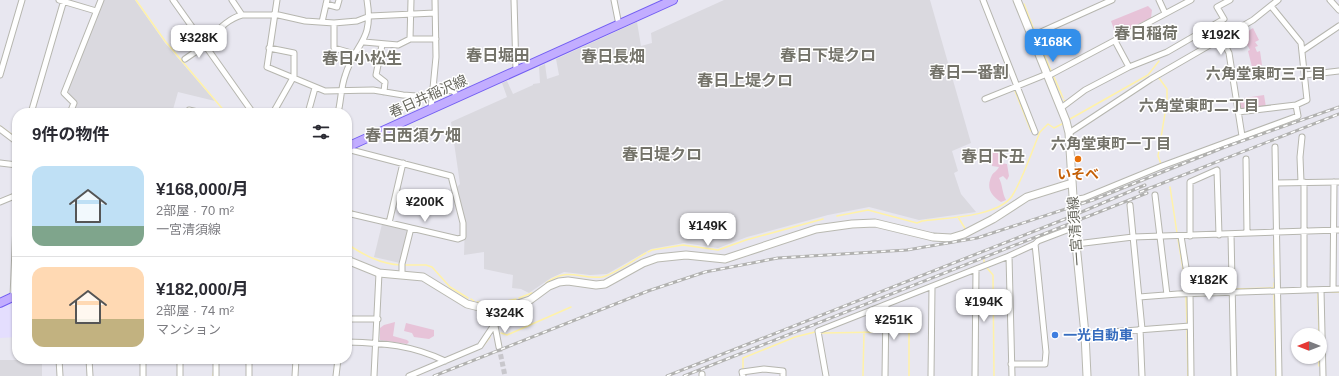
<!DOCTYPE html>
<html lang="ja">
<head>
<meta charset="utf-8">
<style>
  body { margin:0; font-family:Helvetica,"Noto Sans JP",sans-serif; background:#f7f7f7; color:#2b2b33; height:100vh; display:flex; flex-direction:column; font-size:15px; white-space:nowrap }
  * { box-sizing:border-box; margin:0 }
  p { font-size:13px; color:#7c7c81 }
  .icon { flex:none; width:22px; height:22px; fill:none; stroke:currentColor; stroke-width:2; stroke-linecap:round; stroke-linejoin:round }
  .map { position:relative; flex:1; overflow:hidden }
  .drawer { position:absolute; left:12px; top:108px; width:340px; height:256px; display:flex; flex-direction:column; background:#fff; border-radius:16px; box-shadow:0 1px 3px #0004 }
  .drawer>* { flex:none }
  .needle { width:26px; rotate:270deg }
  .buttons { position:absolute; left:1291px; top:328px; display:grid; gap:8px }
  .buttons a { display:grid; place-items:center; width:36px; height:36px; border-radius:50%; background:#fff; box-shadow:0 1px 3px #0004; font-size:20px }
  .price { position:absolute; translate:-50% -34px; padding:0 9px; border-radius:8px; background:#fff; color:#222; font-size:13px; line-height:26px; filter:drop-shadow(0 1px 2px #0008) }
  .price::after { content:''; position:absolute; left:50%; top:24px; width:12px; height:9px; margin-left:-6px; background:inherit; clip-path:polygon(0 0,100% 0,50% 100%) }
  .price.active { background:#338fea; color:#fff }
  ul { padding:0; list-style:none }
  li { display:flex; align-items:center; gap:12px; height:100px; padding:0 20px }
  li+li { border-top:1px solid #e1e1e2 }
  li span { display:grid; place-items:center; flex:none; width:112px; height:80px; border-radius:12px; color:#555 }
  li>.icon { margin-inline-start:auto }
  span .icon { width:48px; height:48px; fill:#fffc; stroke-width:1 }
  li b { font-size:17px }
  h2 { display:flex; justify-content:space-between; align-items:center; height:48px; padding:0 20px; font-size:17px }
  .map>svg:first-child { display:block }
  .commercial { fill:#e4defe }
  .industrial { fill:#dad9df }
  .green { fill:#e7c3d8 }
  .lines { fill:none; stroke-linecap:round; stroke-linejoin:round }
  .stream { stroke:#fff2a8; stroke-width:1.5 }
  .street-tunnel { stroke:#c8c7cc; stroke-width:5; stroke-dasharray:5 2.5; stroke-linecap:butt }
  .street-casing { stroke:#b6b6af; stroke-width:7 }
  .secondary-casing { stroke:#b9b9b1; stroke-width:9 }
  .primary-casing { stroke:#725ef2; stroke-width:10 }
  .street { stroke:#fff; stroke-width:5 }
  .secondary { stroke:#fff; stroke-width:7 }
  .primary { stroke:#c2adff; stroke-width:8 }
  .rail-casing { stroke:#b1b1af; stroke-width:3 }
  .rail { stroke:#fff; stroke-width:1.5; stroke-dasharray:4.5; stroke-linecap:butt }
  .food-dot { fill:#e8710a; stroke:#fff; stroke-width:1.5 }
  .shop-dot { fill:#3f7fe0; stroke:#fff; stroke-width:1.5 }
  .labels { text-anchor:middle; stroke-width:3; stroke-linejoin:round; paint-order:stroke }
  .street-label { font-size:14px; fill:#67675e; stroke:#fff }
  .food-label { font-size:14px; font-weight:bold; fill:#c56008; stroke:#fff }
  .shop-label { font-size:14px; font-weight:bold; fill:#366cbe; stroke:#fff; text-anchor:start }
  .neighbourhood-label { font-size:15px; font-weight:bold; fill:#74736a; stroke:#fff }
  .quarter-label { font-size:16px; font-weight:bold; fill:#74736a; stroke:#fff }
</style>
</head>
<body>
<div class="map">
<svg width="1339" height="376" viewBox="0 0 1339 376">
  <rect width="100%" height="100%" fill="#e8e7f0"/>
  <!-- commercial -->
  <path class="commercial" d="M17 300V337L0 338V308Z"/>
  <!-- industrial -->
  <path class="industrial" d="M103 0H135L165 43 215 101 178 92 172 113H73L77 102 69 94 68 89Z
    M724 0H930L971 143 952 151 958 171 954 173 961 194 976 212 919 220 869 207 828 215 747 237 718 248 684 243 651 249 607 274 590 275 564 272 551 278 529 293 521 289 512 288 513 275 484 269V252L464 255 465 222 456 188 460 184 451 122 507 97 502 83 507 81 513 94 533 85V84L540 83 539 67 545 64 547 79 559 75 556 59 637 22 641 46 652 43 651 33Z
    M382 224 407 229 408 232 400 263 374 257Z
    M0 360H42V376H0Z"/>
  <!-- green -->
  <path class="green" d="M1148 6 1152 10 1151 18 1116 35 1111 21Z
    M1253 28 1259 40 1255 42 1258 46 1255 47 1257 52 1260 51 1262 65 1252 67 1248 51 1250 50 1242 35Z
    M1264 95 1266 107 1239 109 1238 99Z
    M997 150 999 151 1000 163 1007 164 1009 176 1007 180 1003 176 999 178C1003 186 1002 193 1006 200L1001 202C990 195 986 187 992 175 994 172 997 171 999 167L992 166 991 153Z
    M395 322 393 336 407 340 409 342 407 344 380 340V328L384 325Z
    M406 323 434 330V336L429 339 414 337 412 333 404 331Z"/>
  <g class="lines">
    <!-- stream -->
    <path class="stream" d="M136 0 165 41 226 113
      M1024 4 1034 30
      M1038 39 1051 71
      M1054 77 1063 98
      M1159 78 1167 89V101L1158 156 1161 164
      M1015 91 1031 131
      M1064 100 1065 102
      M1070 119 1148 75 1159 61
      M0 126 17 138
      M1170 187 1177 233
      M347 210 352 211
      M837 216 868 210 917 223 922 221C945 218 998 217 1012 196 1024 177 1031 153 1040 132L1048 124 1054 128 1062 124
      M958 217 966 230
      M1178 239 1183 269
      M1274 239V264
      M347 244C364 255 380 264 401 265
      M648 252 652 250 683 245 718 250 746 240 823 219
      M984 260V262
      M404 265H426L432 267 450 287 468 298
      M987 268 993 275 994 376
      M1274 268V277
      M1183 272 1186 290
      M546 283C568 266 580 280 602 277 613 275 635 259 646 253
      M1274 283V289
      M1237 289 1274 288
      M1192 291 1227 290
      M1331 292H1339
      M1274 293 1276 376
      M1318 294 1319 335
      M1186 296 1187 323
      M519 298 532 293
      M471 299 474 301
      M477 302 490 304
      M492 304 516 299
      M909 316V376
      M1187 328 1188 376
      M888 332H908
      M501 333 507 335 571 307
      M821 333 884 332
      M483 346 490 337
      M1319 357V366
      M743 370V358L795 337 815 332
      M213 376 214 369
      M863 376 864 332"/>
    <!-- street-tunnel -->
    <path class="street-tunnel" d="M499 347 505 376"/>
    <defs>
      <path id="street" d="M59 0 96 11
        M173 0 253 113
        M232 0 242 15H274
        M277 0 267 67 325 91 373 90 403 95 431 97
        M514 0 516 71
        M614 0 619 25
        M983 0 1035 132
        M1159 0 1165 13
        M1330 0 1339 10
        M326 4 337 7 339 0
        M274 14 305 21 334 23 357 21 370 16 435 13
        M322 22 327 0
        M334 23V48L355 54
        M1032 36 1112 0
        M410 39 411 0
        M1222 39 1229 53 1242 136
        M1115 41 1129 67
        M364 42 398 45 410 39H436
        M203 45C215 34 226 19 242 15
        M382 45 376 75 385 82 384 92
        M269 48 294 53V76L273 113
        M1302 51 1339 26
        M185 59 204 46
        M0 75 22 0
        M1305 75 1339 71
        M1048 76 1191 0
        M432 89 453 91 458 97
        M985 99 1047 74
        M1061 108 1085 90 1129 67 1167 52 1224 19 1217 7 1230 0
        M431 109 436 57 435 0
        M1238 112 1296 105
        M31 113 64 0
        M70 113 74 103 64 93 101 0
        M188 113 189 110 202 113
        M308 113 315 88
        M338 113C341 101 341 87 345 76 355 42 374 43 367 0
        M0 129 17 142
        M1069 133 1151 79 1253 20 1278 0
        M1275 147 1279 376
        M347 149 451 176 463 223V237L458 239 347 213
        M1246 159 1247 233
        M0 163 17 165
        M1301 182 1300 157 1302 137
        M1304 182V290
        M1276 183 1339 182
        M1155 195 1167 295
        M1073 200 1084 198 1162 166 1298 116 1296 105 1307 100 1301 43 1271 6
        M0 202 17 195
        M1130 205 1142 329
        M389 223 403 163
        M1231 234 1234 376
        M1181 236 1190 293 1191 376
        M1190 236V182L1217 170 1219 235
        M1076 244 1133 237 1339 230
        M1009 256 1012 376
        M402 275V264L411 228
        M1333 289 1334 182
        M1321 290 1323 376
        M13 297 17 199
        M1139 297 1178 294 1339 289
        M492 310 499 347
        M347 319H378
        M1140 329 1142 376
        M1085 334 1190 326
        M347 342C384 343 412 345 445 361
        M59 359 60 376
        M89 359 90 376
        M143 359V376
        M180 359V376
        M249 359V376
        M1011 364H1045L1046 352 1035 244
        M702 374V376
        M216 376V359
        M295 376 296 359
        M336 376 338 359
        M374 376 379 273
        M409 376 480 346 494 325
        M743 376 742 372 764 369 783 371V376
        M826 376 818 331 1009 256 1035 244 1038 241 1067 230H1075
        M885 376 886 305
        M931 376 932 287
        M975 376 976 269"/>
      <path id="secondary" d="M1017 0 1066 121 1069 133 1076 244 1085 334 1087 376
        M347 260 379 273 423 277 467 304 487 309H503L530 300 549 286 559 282 568 281 596 285 605 284 643 263 657 258 686 255 725 259 816 229 852 224 875 223 933 237 951 238 964 234 993 219 1027 197 1072 183"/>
      <path id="primary" d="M347 147 673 0
        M0 303 17 295"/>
    </defs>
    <!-- street casing -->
    <use href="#street" class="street-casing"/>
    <!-- secondary casing -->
    <use href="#secondary" class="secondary-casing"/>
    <!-- primary casing -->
    <use href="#primary" class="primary-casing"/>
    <!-- street -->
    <use href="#street" class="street"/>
    <!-- secondary -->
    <use href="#secondary" class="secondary"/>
    <!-- primary -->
    <use href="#primary" class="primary"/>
    <defs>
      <path id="rail" d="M1140 192 1339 114
        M434 376 648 291 705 272 778 258 907 250 977 238 1093 200 1225 147 1339 107
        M667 376 1065 219 1145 185
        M684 376 1147 193"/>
    </defs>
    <!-- rail casing -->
    <use href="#rail" class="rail-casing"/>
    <!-- rail -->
    <use href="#rail" class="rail"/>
  </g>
  <!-- markers -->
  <circle class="food-dot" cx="1078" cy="159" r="4"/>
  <circle class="shop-dot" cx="1055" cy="335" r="4"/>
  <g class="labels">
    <!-- street labels -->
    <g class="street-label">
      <text transform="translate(428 96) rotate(-24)" y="5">春日井稲沢線</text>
      <text transform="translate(1075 231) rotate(-94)" y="5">一宮清須線</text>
    </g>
    <!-- food labels -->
    <g class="food-label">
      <text x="1078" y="179">いそべ</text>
    </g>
    <!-- shop labels -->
    <g class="shop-label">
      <text x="1063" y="340">一光自動車</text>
    </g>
    <!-- neighbourhood labels -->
    <g class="neighbourhood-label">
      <text x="1266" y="79">六角堂東町三丁目</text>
      <text x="1199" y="111">六角堂東町二丁目</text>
      <text x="1111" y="149">六角堂東町一丁目</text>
    </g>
    <!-- quarter labels -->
    <g class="quarter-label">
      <text x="1146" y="39">春日稲荷</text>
      <text x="498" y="61">春日堀田</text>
      <text x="828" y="61">春日下堤クロ</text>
      <text x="613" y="62">春日長畑</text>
      <text x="362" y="64">春日小松生</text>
      <text x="969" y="78">春日一番割</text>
      <text x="745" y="86">春日上堤クロ</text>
      <text x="413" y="141">春日西須ケ畑</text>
      <text x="662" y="160">春日堤クロ</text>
      <text x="993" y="162">春日下丑</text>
    </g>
  </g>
</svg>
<div class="buttons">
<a><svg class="needle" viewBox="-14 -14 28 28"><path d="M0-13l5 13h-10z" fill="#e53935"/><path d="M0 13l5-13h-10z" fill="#7c7c81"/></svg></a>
</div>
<b class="price" style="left:1221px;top:56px">¥192K</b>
<b class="price" style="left:199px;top:59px">¥328K</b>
<b class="price active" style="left:1053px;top:63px">¥168K</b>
<b class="price" style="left:425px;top:223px">¥200K</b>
<b class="price" style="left:708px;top:247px">¥149K</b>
<b class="price" style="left:1209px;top:301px">¥182K</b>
<b class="price" style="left:984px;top:323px">¥194K</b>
<b class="price" style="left:505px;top:334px">¥324K</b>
<b class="price" style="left:894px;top:341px">¥251K</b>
<section class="drawer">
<h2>9件の物件<svg class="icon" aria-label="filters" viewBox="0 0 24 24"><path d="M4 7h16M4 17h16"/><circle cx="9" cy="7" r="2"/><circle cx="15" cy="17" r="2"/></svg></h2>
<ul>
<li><span style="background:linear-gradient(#bfe0f5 75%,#7fa58c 0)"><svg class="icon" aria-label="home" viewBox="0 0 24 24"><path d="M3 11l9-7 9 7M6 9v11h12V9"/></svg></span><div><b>¥168,000/月</b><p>2部屋 · 70 m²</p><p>一宮清須線</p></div></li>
<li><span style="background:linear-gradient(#ffd9b3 65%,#c2b280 0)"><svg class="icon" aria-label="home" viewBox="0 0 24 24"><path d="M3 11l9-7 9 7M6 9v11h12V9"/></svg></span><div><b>¥182,000/月</b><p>2部屋 · 74 m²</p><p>マンション</p></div></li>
</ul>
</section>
</div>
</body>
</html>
